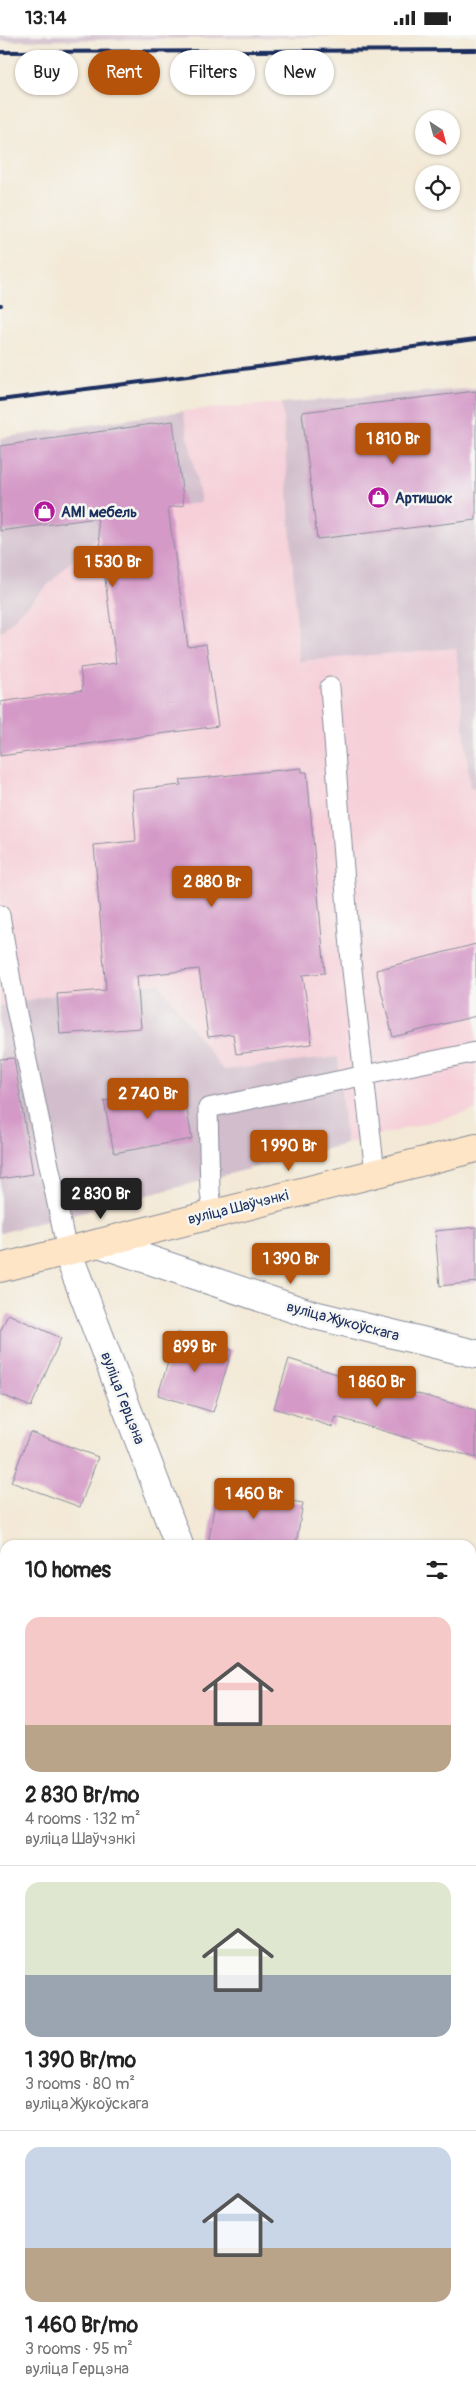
<!DOCTYPE html>
<html lang="en">
<head>
<meta charset="utf-8">
<style>
  body { margin:0; font-family:Pangolin,sans-serif; background:#f6f6f6; color:#222; height:100vh; display:flex; flex-direction:column; font-size:19px; white-space:nowrap }
  * { box-sizing:border-box; margin:0 }
  p { font-size:16px; color:#767676 }
  .icon { flex:none; width:28px; height:28px; fill:none; stroke:currentColor; stroke-width:2; stroke-linecap:round; stroke-linejoin:round }
  .map { position:relative; flex:1; overflow:hidden }
  .side { position:absolute; left:0px; top:1505px; width:476px; height:866px; display:flex; flex-direction:column; background:#fff; border-radius:15px 15px 0 0; box-shadow:0 1px 4px #0004 }
  .side>* { flex:none }
  .hud { position:absolute; left:15px; top:15px; width:446px; height:45px; display:flex; gap:10px }
  .needle { width:32px; rotate:144deg }
  .fabs { position:absolute; left:415px; top:75px; display:grid; gap:10px }
  .fabs a { display:grid; place-items:center; width:45px; height:45px; border-radius:50%; background:#fff; box-shadow:0 1px 4px #0004; font-size:25px }
  .price { position:absolute; translate:-50% -42px; padding:0 11px; border-radius:5px; background:#b45309; color:#fff; font-size:16px; line-height:32px; filter:drop-shadow(0 1px 2px #0008) }
  .price::after { content:''; position:absolute; left:50%; top:30px; width:15px; height:11px; margin-left:-8px; background:inherit; clip-path:polygon(0 0,100% 0,50% 100%) }
  .price.active { background:#222; color:#fff }
  ul { padding:0; list-style:none }
  li { display:grid; align-content:center; gap:10px; height:265px; padding:0 25px }
  li+li { border-top:1px solid #e0e0e0 }
  li span { display:grid; place-items:center; height:155px; border-radius:15px; color:#555 }
  li>.icon { margin-inline-start:auto }
  span .icon { width:90px; height:90px; fill:#fffc; stroke-width:1 }
  li b { font-size:21px }
  h2 { display:flex; justify-content:space-between; align-items:center; height:60px; padding:0 25px; font-size:21px }
  .pill { padding:0 18px; border-radius:22px; background:#fff; box-shadow:0 1px 4px #0004; font-size:18px; line-height:45px }
  .pill.active { background:#b45309; color:#fff }
  .status { display:flex; justify-content:space-between; align-items:center; height:35px; padding:0 25px; background:#fff; direction:ltr }
  .status svg { height:14px; fill:currentColor }
  .map>svg:first-child { display:block }
  .built { fill:#f6cfd9 }
  .industrial { fill:#d1bdcb }
  .building { fill:#d499c7 }
  .lines { fill:none; stroke-linecap:round; stroke-linejoin:round }
  .lane-casing { stroke:#878c9a; stroke-width:21 }
  .street-casing { stroke:#878c9a; stroke-width:30 }
  .secondary-casing { stroke:#878c9a; stroke-width:30 }
  .lane { stroke:#fff; stroke-width:19 }
  .street { stroke:#fff; stroke-width:28 }
  .secondary { stroke:#fee5c5; stroke-width:28 }
  .rail { stroke:#1b2f5e; stroke-width:4 }
  .labels { text-anchor:middle; stroke-width:5; stroke-linejoin:round; paint-order:stroke }
  .poi-label { font-size:15px; font-weight:bold; fill:#1b2f5e; stroke:#f6f6f2; text-anchor:start }
  .street-label { font-size:15px; fill:#1b2f5e; stroke:#f6f6f2 }
</style>
</head>
<body>
<div class="status"><b>13:14</b><svg viewBox="0 0 49 12"><path d="M0 12V9h3v3zM5 12V6h3v6zM10 12V3h3v9zM15 12V0h3v12zM26 1h20v11H26zM47 4h2v5h-2z"/></svg></div>
<div class="map">
<svg width="476" height="2371" viewBox="0 0 476 2371">
  <rect width="100%" height="100%" fill="#f6f6f2"/>
  <filter id="ink" filterUnits="userSpaceOnUse"><feTurbulence type="fractalNoise" baseFrequency=".02" numOctaves="2"/><feDisplacementMap in="SourceGraphic" scale="10" xChannelSelector="R" yChannelSelector="G"/><feConvolveMatrix kernelMatrix="1 2 1 2 8 2 1 2 1" color-interpolation-filters="sRGB"/></filter>
  <filter id="wash" filterUnits="userSpaceOnUse"><feTurbulence type="fractalNoise" baseFrequency=".0096" numOctaves="4" result="noise"/><feDisplacementMap in="SourceGraphic" scale="20" xChannelSelector="R" yChannelSelector="G"/><feGaussianBlur stdDeviation="1.12" result="paint"/><feColorMatrix in="noise" values="0 0 0 0 0 0 0 0 0 0 0 0 0 0 0 0 0 1.4 0 .05"/><feComposite in="paint" operator="in"/></filter>
  <g filter="url(#wash)">
    <rect width="100%" height="100%" fill="#f3e9d6"/>
    <!-- built -->
    <path class="built" d="M282 368 299 625 456 613 470 753 476 752V1075L346 1109 338 1022 223 1035 159 948 57 959 0 971V598L115 483 200 467 183 376Z"/>
    <!-- industrial -->
    <path class="industrial" d="M0 0H434L0 6Z
      M476 353V752L470 753 456 613 299 626 282 368Z
      M183 376 201 467 115 483 0 598V403Z
      M159 948 223 1035 338 1022 346 1109 0 1198V971L57 959Z"/>
    <g id="blocks">
      <!-- building -->
      <path class="building" d="M476 356V485L317 504 302 377Z
        M173 386 184 470 168 473 188 612 206 609 218 691 0 721V667L83 655 80 633 116 628 97 483 0 496V411Z
        M302 733V737H307L325 938 303 940 312 1009 236 1019 233 999 208 1002 199 934 137 941 141 993 60 999 57 959 106 955 94 810 136 806 132 755 181 750 180 745Z
        M476 909V981L393 1002 376 935Z
        M14 1023 33 1139 0 1144V1024Z
        M183 1052 192 1104 114 1118 104 1066Z
        M476 1192V1247L440 1251 435 1196Z
        M8 1279 61 1303 31 1372 0 1359V1297Z
        M177 1298 232 1315 213 1377 158 1360Z
        M289 1324 378 1352 379 1348 476 1375V1423L336 1382 333 1392 274 1373Z
        M30 1397 98 1422 80 1472 11 1447Z
        M217 1454 303 1468 296 1510H208Z"/>
    </g>
  </g>
  <g filter="url(#ink)">
    <use href="#blocks" fill-opacity="0" stroke="#878c9a" stroke-width="1"/>
    <g class="lines">
      <defs>
        <path id="lane" d="M330 652 351 926 375 1138
          M0 880 15 969 67 1216
          M213 1178 210 1157 208 1073 476 1017"/>
        <path id="street" d="M99 1208 310 1279 476 1319
          M67 1216 179 1510
          M0 1968 5 1970
          M471 2086H476
          M471 2117 476 2122
          M23 2371 24 2366"/>
        <path id="secondary" d="M0 1233 476 1113"/>
      </defs>
      <!-- lane casing -->
      <use href="#lane" class="lane-casing"/>
      <!-- street casing -->
      <use href="#street" class="street-casing"/>
      <!-- secondary casing -->
      <use href="#secondary" class="secondary-casing"/>
      <!-- lane -->
      <use href="#lane" class="lane"/>
      <!-- street -->
      <use href="#street" class="street"/>
      <!-- secondary -->
      <use href="#secondary" class="secondary"/>
      <!-- rail -->
      <path class="rail" d="M0 17 476 15
        M0 270H1
        M0 365 476 304"/>
    </g>
  </g>
  <!-- icons -->
  <defs>
    <symbol id="shop-disc" viewBox="-11 -11 22 22"><circle r="9.5" fill="#b5179e" stroke="#f6f6f2"/><path d="M-5-2.5h2.3a2.7 3.5 0 0 1 5.4 0H5L5.5 6h-11ZM-1.5-2.5h3a1.5 2.3 0 0 0-3 0Z" fill="#fff"/></symbol>
  </defs>
  <g fill-rule="evenodd">
    <use href="#shop-disc" x="366" y="450" width="25" height="25"/>
    <use href="#shop-disc" x="32" y="464" width="25" height="25"/>
  </g>
  <g class="labels">
    <!-- poi labels -->
    <g class="poi-label">
      <text x="395" y="468">Артишок</text>
      <text x="61" y="482">AMI мебель</text>
    </g>
    <!-- street labels -->
    <g class="street-label">
      <text transform="translate(238 1172) rotate(-14)" y="5">вуліца Шаўчэнкі</text>
      <text transform="translate(343 1286) rotate(15)" y="5">вуліца Жукоўскага</text>
      <text transform="translate(123 1363) rotate(69)" y="5">вуліца Герцэна</text>
    </g>
  </g>
</svg>
<div class="fabs">
<a><svg class="needle" viewBox="-14 -14 28 28"><path d="M0-13l5 13h-10z" fill="#e53935"/><path d="M0 13l5-13h-10z" fill="#767676"/></svg></a>
<a><svg class="icon" aria-label="locate" viewBox="0 0 24 24"><circle cx="12" cy="12" r="6"/><path d="M12 2v4M12 18v4M2 12h4M18 12h4"/></svg></a>
</div>
<b class="price" style="left:393px;top:430px">1 810 Br</b>
<b class="price" style="left:113px;top:553px">1 530 Br</b>
<b class="price" style="left:212px;top:873px">2 880 Br</b>
<b class="price" style="left:148px;top:1085px">2 740 Br</b>
<b class="price" style="left:289px;top:1137px">1 990 Br</b>
<b class="price active" style="left:101px;top:1185px">2 830 Br</b>
<b class="price" style="left:291px;top:1250px">1 390 Br</b>
<b class="price" style="left:195px;top:1338px">899 Br</b>
<b class="price" style="left:377px;top:1373px">1 860 Br</b>
<b class="price" style="left:254px;top:1485px">1 460 Br</b>
<div class="hud">
<a class="pill">Buy</a>
<a class="pill active">Rent</a>
<a class="pill">Filters</a>
<a class="pill">New</a>
</div>
<section class="side">
<h2>10 homes<svg class="icon" aria-label="filters" viewBox="0 0 24 24"><path d="M4 7h16M4 17h16"/><circle cx="9" cy="7" r="2"/><circle cx="15" cy="17" r="2"/></svg></h2>
<ul>
<li><span style="background:linear-gradient(#f6c9c9 70%,#b9a48a 0)"><svg class="icon" aria-label="home" viewBox="0 0 24 24"><path d="M3 11l9-7 9 7M6 9v11h12V9"/></svg></span><div><b>2 830 Br/mo</b><p>4 rooms · 132 m²</p><p>вуліца Шаўчэнкі</p></div></li>
<li><span style="background:linear-gradient(#dfe7d0 60%,#9aa5b1 0)"><svg class="icon" aria-label="home" viewBox="0 0 24 24"><path d="M3 11l9-7 9 7M6 9v11h12V9"/></svg></span><div><b>1 390 Br/mo</b><p>3 rooms · 80 m²</p><p>вуліца Жукоўскага</p></div></li>
<li><span style="background:linear-gradient(#c9d6e8 65%,#b9a48a 0)"><svg class="icon" aria-label="home" viewBox="0 0 24 24"><path d="M3 11l9-7 9 7M6 9v11h12V9"/></svg></span><div><b>1 460 Br/mo</b><p>3 rooms · 95 m²</p><p>вуліца Герцэна</p></div></li>
</ul>
</section>
</div>
</body>
</html>
